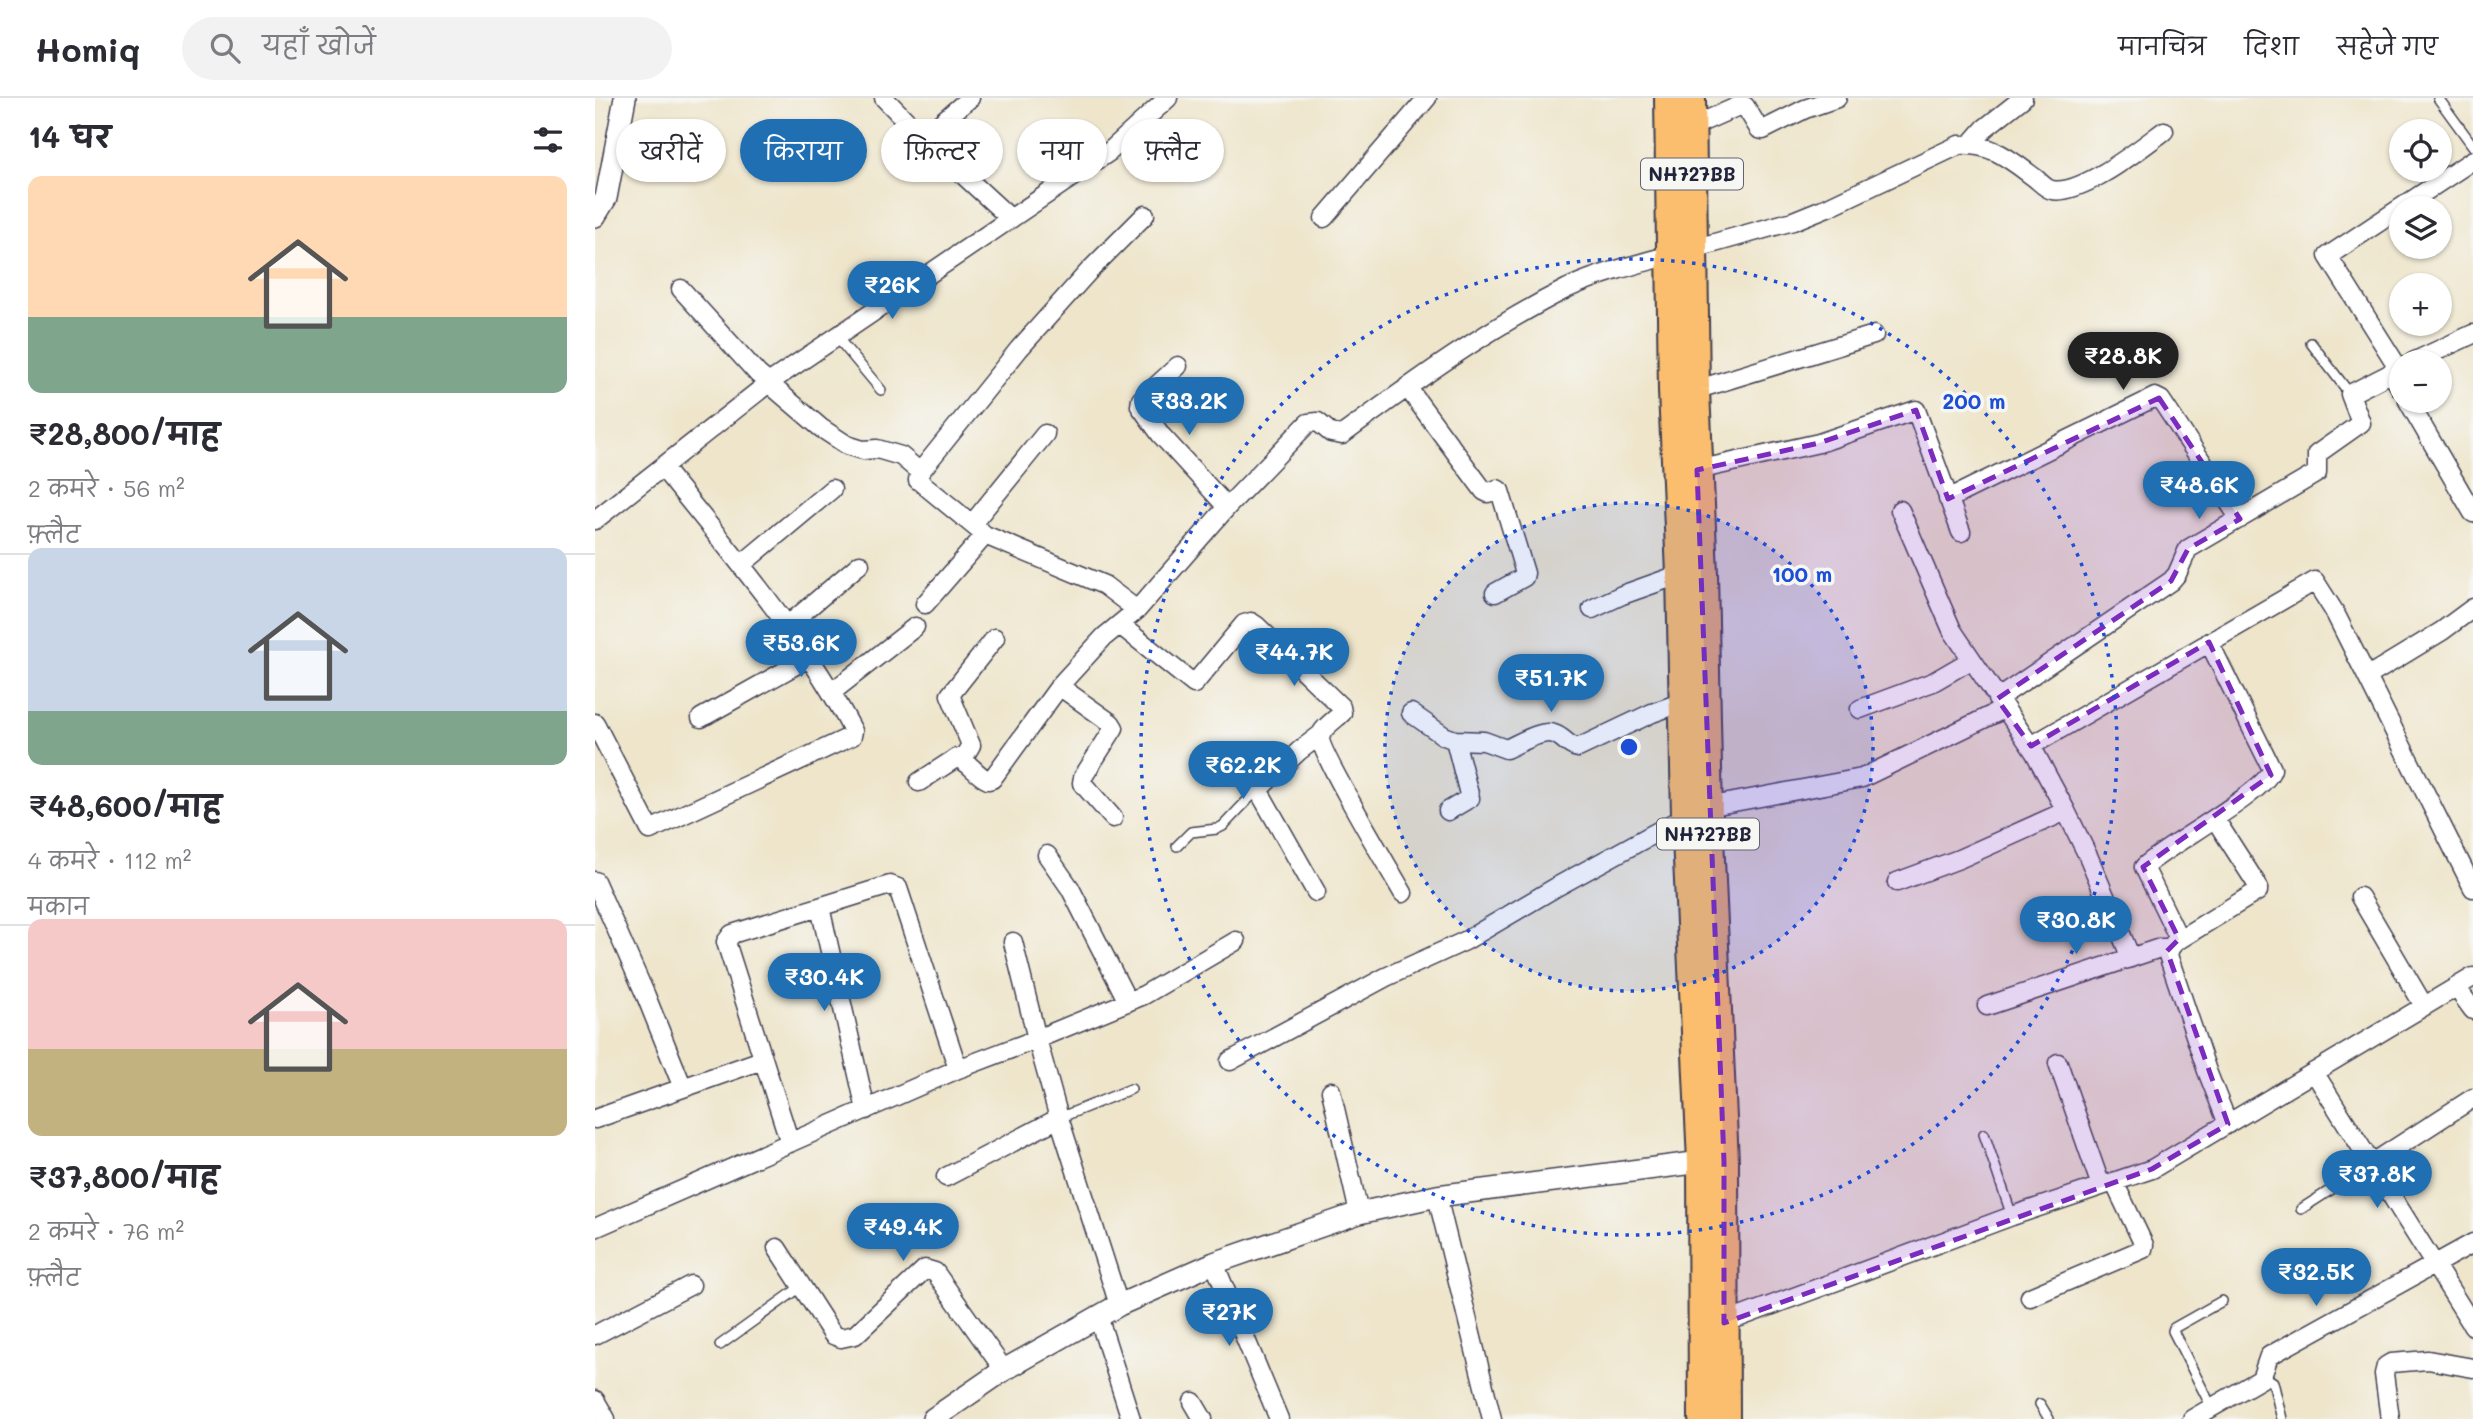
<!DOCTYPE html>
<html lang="hi">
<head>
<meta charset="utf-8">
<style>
  body { margin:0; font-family:Mali,"Playpen Sans Deva",sans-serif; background:#f2f2f3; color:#2b2b33; height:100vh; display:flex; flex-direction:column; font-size:26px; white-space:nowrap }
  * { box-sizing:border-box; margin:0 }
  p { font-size:23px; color:#7c7c81 }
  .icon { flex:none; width:38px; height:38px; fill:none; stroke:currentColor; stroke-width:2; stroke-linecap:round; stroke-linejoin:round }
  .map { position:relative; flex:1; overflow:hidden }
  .side { display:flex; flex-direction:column; background:#fff; width:595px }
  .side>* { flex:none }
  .guide { position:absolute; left:21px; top:21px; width:665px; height:63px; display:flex; gap:14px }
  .fabs { position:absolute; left:1794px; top:21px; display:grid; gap:14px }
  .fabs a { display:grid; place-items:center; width:63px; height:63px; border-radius:50%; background:#fff; box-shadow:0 2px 5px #0004; font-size:35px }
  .price { position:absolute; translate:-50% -60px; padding:0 16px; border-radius:24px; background:#1f6fb2; color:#fff; font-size:23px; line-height:46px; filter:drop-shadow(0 2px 4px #0008) }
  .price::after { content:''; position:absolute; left:50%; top:42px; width:21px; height:16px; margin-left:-10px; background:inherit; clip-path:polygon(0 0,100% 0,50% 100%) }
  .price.selected { background:#222; color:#fff }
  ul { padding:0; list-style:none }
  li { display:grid; align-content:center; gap:14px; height:371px; padding:0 28px }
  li+li { border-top:2px solid #e1e1e2 }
  li span { display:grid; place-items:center; height:217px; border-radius:14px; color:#555 }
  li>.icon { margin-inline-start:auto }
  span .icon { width:126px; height:126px; fill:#fffc; stroke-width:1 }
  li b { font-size:30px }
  h2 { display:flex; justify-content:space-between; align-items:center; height:84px; padding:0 28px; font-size:30px }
  .tag { padding:0 24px; border-radius:32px; background:#fff; box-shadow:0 2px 5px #0004; font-size:24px; line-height:63px }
  .tag.selected { background:#1f6fb2; color:#fff }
  header { display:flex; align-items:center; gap:42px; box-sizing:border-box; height:98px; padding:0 35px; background:#fff; border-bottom:2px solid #e1e1e2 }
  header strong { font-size:33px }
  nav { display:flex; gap:38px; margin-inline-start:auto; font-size:24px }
  .search { width:490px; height:63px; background:#f2f2f3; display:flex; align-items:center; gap:18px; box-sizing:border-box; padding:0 24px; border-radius:38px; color:#7c7c81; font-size:26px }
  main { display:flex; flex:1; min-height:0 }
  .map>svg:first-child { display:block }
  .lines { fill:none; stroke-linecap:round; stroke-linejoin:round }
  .service-casing { stroke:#413f51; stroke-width:12 }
  .minor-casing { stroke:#413f51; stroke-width:21 }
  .tertiary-casing { stroke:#413f51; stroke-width:24 }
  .trunk-casing { stroke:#413f51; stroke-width:32 }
  .service { stroke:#fff; stroke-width:9 }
  .minor { stroke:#fff; stroke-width:18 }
  .tertiary { stroke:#fff; stroke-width:21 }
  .trunk { stroke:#fbbd6e; stroke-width:28 }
  .marked { fill:#7b2cbf; fill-opacity:0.2; stroke:#7b2cbf; stroke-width:5; stroke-dasharray:14 9; stroke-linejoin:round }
  .ring { fill:none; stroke:#1d4ed8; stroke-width:3.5; stroke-dasharray:3.5 7 }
  .labels { text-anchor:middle; stroke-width:7; stroke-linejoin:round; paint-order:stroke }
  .shield { fill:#f6f6f2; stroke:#626272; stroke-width:2 }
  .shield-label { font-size:19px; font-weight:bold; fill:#22223b }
  .centre { fill:#1d4ed8; stroke:#f6f6f2; stroke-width:3.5 }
  .ring-label { font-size:21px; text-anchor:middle; font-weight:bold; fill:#1d4ed8; stroke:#f6f6f2; stroke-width:7; stroke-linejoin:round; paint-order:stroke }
</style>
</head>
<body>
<header>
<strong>Homiq</strong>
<div class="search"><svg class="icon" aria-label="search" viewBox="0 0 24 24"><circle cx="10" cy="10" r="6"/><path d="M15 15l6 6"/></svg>यहाँ खोजें</div>
<nav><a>मानचित्र</a><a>दिशा</a><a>सहेजे गए</a></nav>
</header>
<main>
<section class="side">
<h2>14 घर<svg class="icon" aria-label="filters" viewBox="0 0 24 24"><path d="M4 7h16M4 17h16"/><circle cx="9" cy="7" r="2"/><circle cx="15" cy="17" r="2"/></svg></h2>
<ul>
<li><span style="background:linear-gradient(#ffd9b3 65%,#7fa58c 0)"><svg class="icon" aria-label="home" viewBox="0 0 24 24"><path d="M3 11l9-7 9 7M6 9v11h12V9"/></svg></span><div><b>₹28,800/माह</b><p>2 कमरे · 56 m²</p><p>फ़्लैट</p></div></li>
<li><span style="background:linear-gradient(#c9d6e8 75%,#7fa58c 0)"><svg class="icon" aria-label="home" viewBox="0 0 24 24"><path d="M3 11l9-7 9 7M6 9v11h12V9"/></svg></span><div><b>₹48,600/माह</b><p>4 कमरे · 112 m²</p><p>मकान</p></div></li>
<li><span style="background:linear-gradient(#f6c9c9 60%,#c2b280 0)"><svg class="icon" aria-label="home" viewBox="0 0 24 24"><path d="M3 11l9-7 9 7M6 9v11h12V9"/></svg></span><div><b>₹37,800/माह</b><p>2 कमरे · 76 m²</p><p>फ़्लैट</p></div></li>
</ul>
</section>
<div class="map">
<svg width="1878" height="1321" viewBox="0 0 1878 1321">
  <rect width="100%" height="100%" fill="#f6f6f2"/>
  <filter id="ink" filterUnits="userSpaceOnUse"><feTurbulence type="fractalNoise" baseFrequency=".0143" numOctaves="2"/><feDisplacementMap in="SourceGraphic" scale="14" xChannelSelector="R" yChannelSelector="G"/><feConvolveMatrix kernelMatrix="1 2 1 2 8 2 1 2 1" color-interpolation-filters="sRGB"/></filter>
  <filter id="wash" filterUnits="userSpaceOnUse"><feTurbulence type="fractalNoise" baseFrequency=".00686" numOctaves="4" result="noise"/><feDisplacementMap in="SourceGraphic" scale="28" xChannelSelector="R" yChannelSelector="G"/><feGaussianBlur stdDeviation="1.57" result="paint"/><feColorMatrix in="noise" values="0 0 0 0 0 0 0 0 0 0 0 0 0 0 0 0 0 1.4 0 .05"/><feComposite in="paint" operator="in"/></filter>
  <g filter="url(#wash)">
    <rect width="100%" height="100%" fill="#eee5cb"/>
  </g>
  <g filter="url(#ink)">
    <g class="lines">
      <defs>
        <path id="service" d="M1843 0 1878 48
          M241 238 286 292
          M1716 245 1755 296
          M582 748 596 734 622 731 628 728 663 691
          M464 1020 536 991
          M1389 1036 1417 1118
          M1706 1111 1776 1066
          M125 1247 207 1188
          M1668 1278 1678 1284 1687 1321
          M1445 1306 1454 1321
          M1617 1310 1578 1233 1579 1230 1627 1203"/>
        <path id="minor" d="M289 0 328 40 416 121
          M1096 29 1146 7 1150 8 1164 31 1168 32 1210 11 1242 0
          M328 40 375 0
          M1376 46 1390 30 1428 0
          M729 120 832 0
          M1098 151 1198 123 1235 108 1364 47C1395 44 1416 62 1440 80 1445 84 1451 91 1457 92 1486 98 1546 50 1569 33
          M86 191 163 276 226 330 252 347 268 352 282 351 306 358 325 374
          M1818 264 1878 236
          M583 268 546 302 545 308 566 337 632 409
          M1804 271 1733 158 1878 62
          M1796 274 1806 291
          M812 289 889 393 893 395 902 391 905 393 930 475 929 479 900 495
          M1100 292 1279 237
          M1813 303 1878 415
          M1102 372 1224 345 1321 312 1366 434
          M1353 401 1560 299 1566 302 1645 421
          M1305 412 1357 532 1440 655 1471 713 1494 760 1536 860
          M0 422 175 284 514 54 573 0
          M377 426 450 336
          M146 467 237 391
          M330 506 390 437
          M997 511 1027 497 1086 476
          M542 512 509 487 390 437 323 382 325 374 424 251 494 173 550 117
          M193 527 265 466
          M525 527 599 586 649 526 656 524 662 528 746 609 747 615C741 621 726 631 725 639 724 653 796 774 808 795
          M1773 578 1847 533 1878 510
          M464 588 516 625 519 630 488 679 487 685 518 720
          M237 594 320 529
          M1402 601 1576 483 1582 476 1593 451 1722 375V356L1766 325 1755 296 1806 270
          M1265 611 1338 584 1376 562
          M816 615 849 638 860 642 889 643 911 651C923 646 947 631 959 636 969 639 972 648 983 650L1057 615 1088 604
          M106 620 215 559
          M0 625 55 732 257 638 258 633C206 534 137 457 68 370
          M1436 648 1720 483 1739 513 1878 790
          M367 662 376 647 355 597 400 540
          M324 684 361 660C375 663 380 677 393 682L397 681 466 586 509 539 542 512 632 409 713 325 723 324 736 335 747 337C819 284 893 230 973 190 1006 175 1042 166 1076 157
          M1112 709 1267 680 1409 611
          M853 713 875 700 860 642
          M1620 721 1663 788V793L1580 844 1575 850 1573 857 1612 973 1633 1026
          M452 757 475 790 533 904
          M0 783 51 898 88 990
          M1302 784 1364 761 1471 713
          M721 794 665 695V690L704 653 725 637
          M1765 799 1829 908
          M225 809 271 1012
          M1584 841 1549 769C1569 749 1672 694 1677 671L1614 544
          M418 844 442 941 549 897 641 843
          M1861 889 1878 912
          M1392 908 1565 850H1575
          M635 963 791 879 870 843 963 788 1091 718
          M1463 965 1506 1088
          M1719 974 1878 1228
          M736 993 764 1115
          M0 1021 167 962
          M195 1045 131 844 137 836 295 787 303 790 363 971
          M1776 1066 1878 1000
          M351 1079 464 1020
          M842 1098 897 1321
          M0 1130 363 971 442 941 464 1020 524 1207
          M182 1150 238 1237 246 1240 260 1237 330 1171 340 1174 409 1272
          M619 1165 684 1321
          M1435 1199 1548 1151 1549 1147 1519 1084
          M503 1218 536 1321
          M1129 1225 1417 1118 1557 1071 1878 879
          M0 1237 96 1187
          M0 1302 11 1321
          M598 1304 608 1321
          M1597 1321 1666 1281 1674 1258 1878 1145
          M1795 1321 1789 1276 1791 1268 1796 1265 1833 1262 1878 1270"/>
        <path id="tertiary" d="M0 118 11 100 30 0
          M338 1321 409 1272 524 1207 619 1165 764 1115 842 1098 1122 1062"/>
        <path id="trunk" d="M1074 0 1078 293 1086 476 1091 718 1107 1064 1108 1321
          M1096 0 1100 292 1108 475 1113 718 1129 1064 1130 1321"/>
      </defs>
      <!-- service casing -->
      <use href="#service" class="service-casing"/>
      <!-- minor casing -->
      <use href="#minor" class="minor-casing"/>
      <!-- tertiary casing -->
      <use href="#tertiary" class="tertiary-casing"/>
      <!-- trunk casing -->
      <use href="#trunk" class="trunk-casing"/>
      <!-- service -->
      <use href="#service" class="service"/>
      <!-- minor -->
      <use href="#minor" class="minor"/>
      <!-- tertiary -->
      <use href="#tertiary" class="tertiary"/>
      <!-- trunk -->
      <use href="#trunk" class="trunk"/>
    </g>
  </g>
  <!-- marked area -->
  <path class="marked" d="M1564 300 1645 421 1593 451 1576 483 1402 601 1436 648 1614 544 1676 677 1548 769 1584 841 1572 853 1633 1026 1557 1071 1129 1225V1064L1102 372 1224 345 1321 312 1353 401Z"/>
  <!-- distance rings -->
  <circle cx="1034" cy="649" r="244" fill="#1d4ed8" fill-opacity=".12"/>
  <g class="ring">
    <circle cx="1034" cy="649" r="244"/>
    <circle cx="1034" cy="649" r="488"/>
  </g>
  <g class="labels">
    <!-- shield labels -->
    <g class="shield">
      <rect x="1046" y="60.5" width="102" height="31" rx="5"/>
      <rect x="1062" y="720.5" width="102" height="31" rx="5"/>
    </g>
    <g class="shield-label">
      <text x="1097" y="83">NH727BB</text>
      <text x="1113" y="743">NH727BB</text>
    </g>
  </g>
  <circle cx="1034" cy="649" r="10" class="centre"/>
  <g class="ring-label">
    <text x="1379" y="311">200 m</text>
    <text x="1207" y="484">100 m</text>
  </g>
</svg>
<div class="fabs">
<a><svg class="icon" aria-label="locate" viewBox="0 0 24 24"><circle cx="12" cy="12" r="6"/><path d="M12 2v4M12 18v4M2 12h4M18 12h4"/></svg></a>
<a><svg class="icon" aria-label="layers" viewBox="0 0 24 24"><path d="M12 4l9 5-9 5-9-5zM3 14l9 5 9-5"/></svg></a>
<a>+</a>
<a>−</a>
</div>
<b class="price" style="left:297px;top:223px">₹26K</b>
<b class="price selected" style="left:1528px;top:294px">₹28.8K</b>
<b class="price" style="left:594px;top:339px">₹33.2K</b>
<b class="price" style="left:1604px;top:423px">₹48.6K</b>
<b class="price" style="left:206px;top:581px">₹53.6K</b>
<b class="price" style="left:699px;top:590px">₹44.7K</b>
<b class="price" style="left:956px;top:616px">₹51.7K</b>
<b class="price" style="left:648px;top:703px">₹62.2K</b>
<b class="price" style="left:1481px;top:858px">₹30.8K</b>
<b class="price" style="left:229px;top:915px">₹30.4K</b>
<b class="price" style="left:1782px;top:1112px">₹37.8K</b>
<b class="price" style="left:308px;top:1165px">₹49.4K</b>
<b class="price" style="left:1721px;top:1210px">₹32.5K</b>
<b class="price" style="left:634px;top:1250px">₹27K</b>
<div class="guide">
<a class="tag">खरीदें</a>
<a class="tag selected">किराया</a>
<a class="tag">फ़िल्टर</a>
<a class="tag">नया</a>
<a class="tag">फ़्लैट</a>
</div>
</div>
</main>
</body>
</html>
